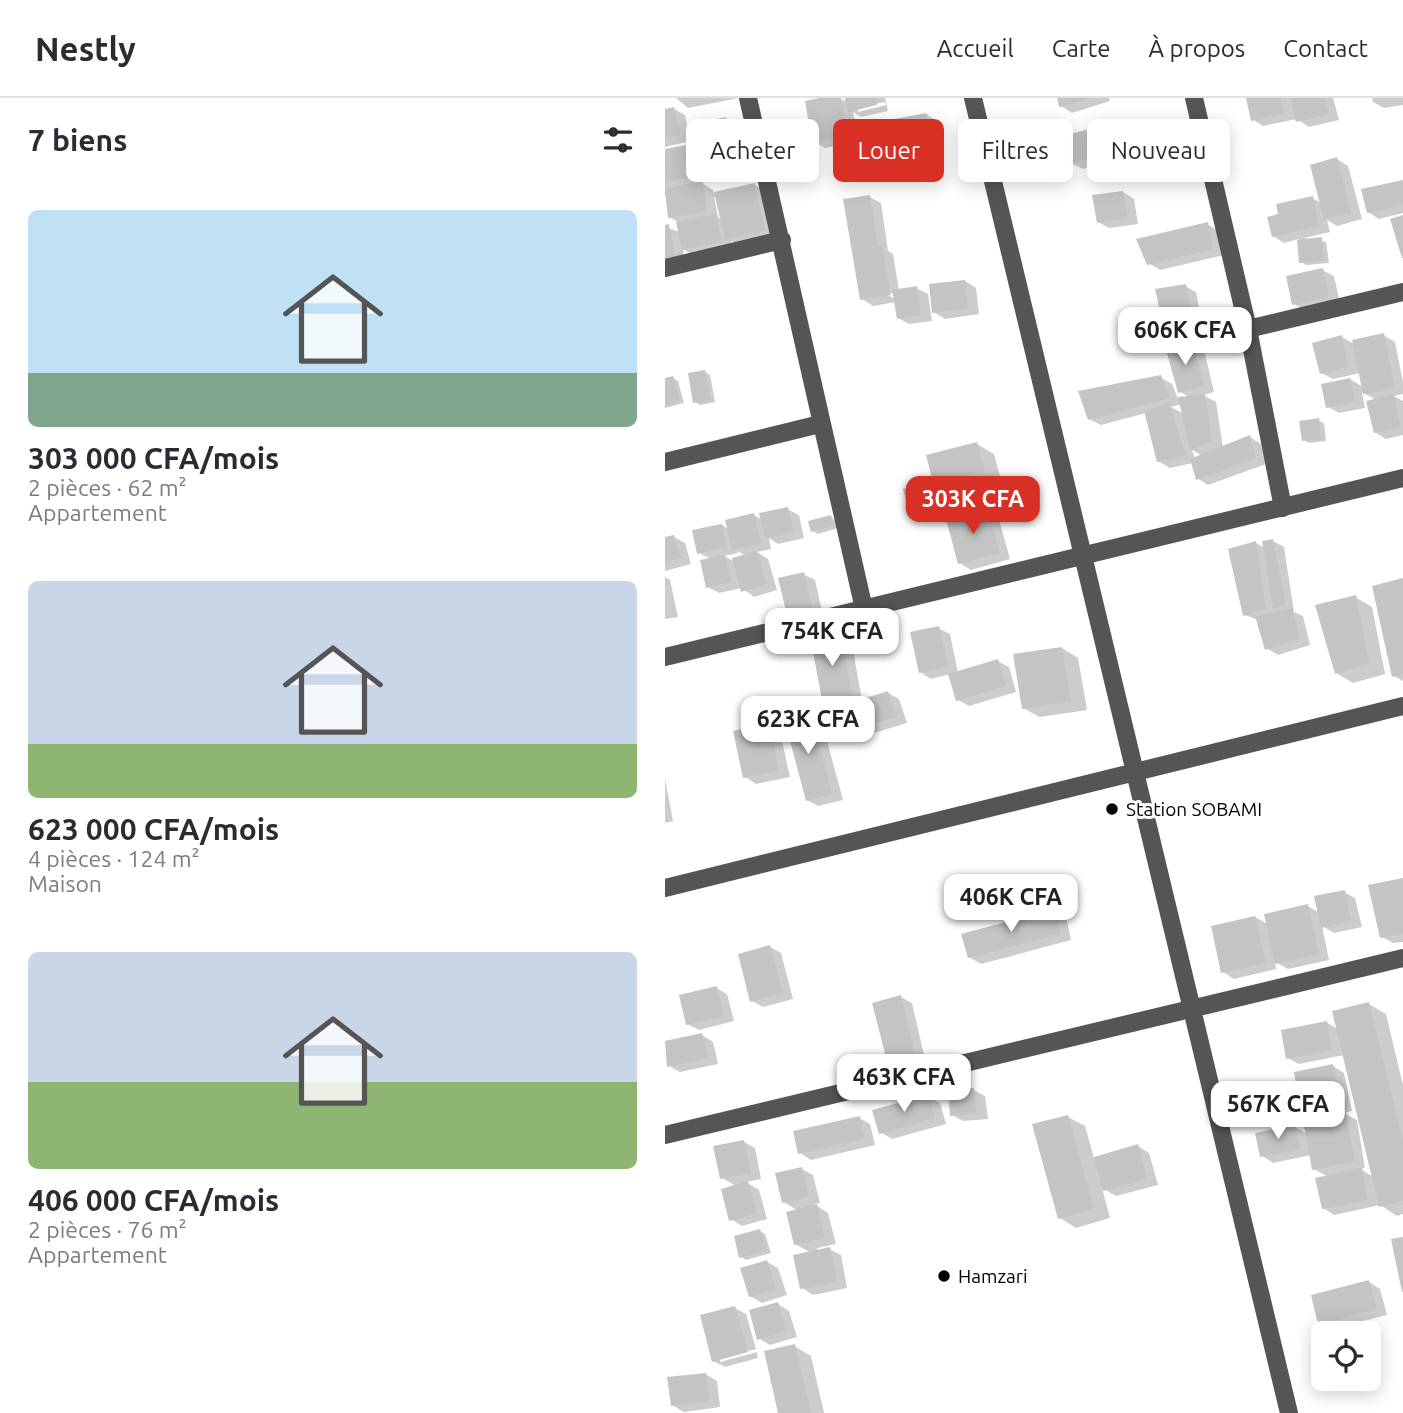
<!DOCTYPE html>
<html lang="fr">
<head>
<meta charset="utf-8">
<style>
  body { margin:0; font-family:Ubuntu,sans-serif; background:#f2f2f3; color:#2b2b33; height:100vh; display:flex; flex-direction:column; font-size:26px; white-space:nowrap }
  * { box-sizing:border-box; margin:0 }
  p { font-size:23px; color:#7c7c81 }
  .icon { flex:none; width:38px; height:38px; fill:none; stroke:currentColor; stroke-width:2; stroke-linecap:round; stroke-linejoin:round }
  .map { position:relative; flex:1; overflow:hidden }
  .side { display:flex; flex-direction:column; background:#fff; width:665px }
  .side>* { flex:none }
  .guide { position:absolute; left:21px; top:21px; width:611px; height:63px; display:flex; gap:14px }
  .controls { position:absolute; left:646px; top:1223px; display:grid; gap:14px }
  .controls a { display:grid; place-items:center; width:70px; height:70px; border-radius:10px; background:#fff; box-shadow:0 4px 18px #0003; font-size:35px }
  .price { position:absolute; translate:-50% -60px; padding:0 16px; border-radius:14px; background:#fff; color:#222; font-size:23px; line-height:46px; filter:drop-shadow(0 2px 4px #0008) }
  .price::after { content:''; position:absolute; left:50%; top:42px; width:21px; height:16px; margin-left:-10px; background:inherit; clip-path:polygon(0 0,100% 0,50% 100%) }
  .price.active { background:#d93025; color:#fff }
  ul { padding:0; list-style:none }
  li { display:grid; align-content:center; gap:14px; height:371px; padding:0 28px }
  li span { display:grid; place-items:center; height:217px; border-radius:10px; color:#555 }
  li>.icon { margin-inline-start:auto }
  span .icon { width:126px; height:126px; fill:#fffc; stroke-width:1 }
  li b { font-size:30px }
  h2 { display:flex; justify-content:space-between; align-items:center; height:84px; padding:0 28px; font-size:30px }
  .tag { padding:0 24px; border-radius:10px; background:#fff; box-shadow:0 4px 18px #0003; font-size:24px; line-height:63px }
  .tag.active { background:#d93025; color:#fff }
  header { display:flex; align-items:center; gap:42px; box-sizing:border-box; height:98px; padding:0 35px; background:#fff; border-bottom:2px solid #e1e1e2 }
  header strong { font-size:33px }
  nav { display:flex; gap:38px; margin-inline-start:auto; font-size:24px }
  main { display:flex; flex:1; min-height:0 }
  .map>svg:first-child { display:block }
  .shadow { fill:#0003; fill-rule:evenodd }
  .building { fill:#c4c4c4 }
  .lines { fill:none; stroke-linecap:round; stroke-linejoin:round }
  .minor { stroke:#555; stroke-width:18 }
  .poi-dot { fill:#000; stroke:#fff; stroke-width:2.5 }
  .labels { text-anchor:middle; stroke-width:6; stroke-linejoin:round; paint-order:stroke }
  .poi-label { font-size:19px; fill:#000; stroke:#fff; text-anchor:start }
</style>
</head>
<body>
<header>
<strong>Nestly</strong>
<nav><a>Accueil</a><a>Carte</a><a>À propos</a><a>Contact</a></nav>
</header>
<main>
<section class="side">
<h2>7 biens<svg class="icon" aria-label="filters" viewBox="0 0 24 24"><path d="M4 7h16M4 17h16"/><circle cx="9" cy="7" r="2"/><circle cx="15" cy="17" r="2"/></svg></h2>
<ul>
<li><span style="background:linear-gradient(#bfe0f5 75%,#7fa58c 0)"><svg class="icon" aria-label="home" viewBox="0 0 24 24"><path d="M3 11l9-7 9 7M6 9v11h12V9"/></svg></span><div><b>303 000 CFA/mois</b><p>2 pièces · 62 m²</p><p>Appartement</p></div></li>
<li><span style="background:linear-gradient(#c9d6e8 75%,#8fb573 0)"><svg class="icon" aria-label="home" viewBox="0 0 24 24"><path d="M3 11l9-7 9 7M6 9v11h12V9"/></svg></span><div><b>623 000 CFA/mois</b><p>4 pièces · 124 m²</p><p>Maison</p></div></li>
<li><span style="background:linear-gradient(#c9d6e8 60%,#8fb573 0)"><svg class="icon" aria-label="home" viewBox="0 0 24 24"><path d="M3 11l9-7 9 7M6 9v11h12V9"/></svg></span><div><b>406 000 CFA/mois</b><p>2 pièces · 76 m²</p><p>Appartement</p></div></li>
</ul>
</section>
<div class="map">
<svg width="738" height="1315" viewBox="0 0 738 1315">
  <rect width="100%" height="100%" fill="#fff"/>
  <!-- shadow -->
  <path class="shadow" d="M11 0H74L23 10Z
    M164 0 183 3V0H220L223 13 196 19 188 14 191 30 261 16 272 23 278 51 210 64 199 58 196 43 160 50 149 43ZM220 4 221 7 193 14V10Z
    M394 0H444L445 3 407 15 396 8Z
    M582 0H668L674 22 644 29 632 21 598 28 587 21Z
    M707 0H738V7L719 10 708 4Z
    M9 11 20 17 25 43 0 49V13Z
    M61 21 66 24 68 35 77 33 88 39 93 60 75 64V68L94 63 96 69 79 73 67 66 68 70 46 73 48 83 37 85 48 92 49 96 90 87 101 93 111 139 73 147 66 143 67 150 29 158 18 151 20 164 0 167V129L15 134 13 124 4 119 0 96V53L32 47 40 52 57 42 62 45 60 36 51 34ZM49 99H52L58 122 53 119Z
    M440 29 451 36 456 61 418 71 406 65Z
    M672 61 683 68 697 121 672 128 662 122 665 134 639 140 661 144 664 165 641 167 636 164 634 141 619 145 608 138 615 118 647 100 656 105Z
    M738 84V115L714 121 703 114Z
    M458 94 469 101 473 126 444 130 433 124Z
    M204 99 216 105 223 153 228 156 234 193 251 190 263 196 267 223 244 226 233 220 231 204 208 208 197 201ZM219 191 230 197V201L217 194Z
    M542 126 554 133 559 157 495 172 483 165Z
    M657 172 669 178 675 205 640 212 629 206Z
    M300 183 311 190 314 216 280 221 269 214Z
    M520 188 531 194 540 242 526 244 539 252 549 294 538 297 551 304 558 350 585 339 596 346 601 366 543 387 532 380 528 365 505 370 493 363 481 315 436 327 424 321 495 279 507 286 513 301 524 299 514 293 515 247 503 240ZM517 306 519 316 506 309ZM527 352 538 358 530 361Z
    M718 237 730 244 738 284V296L729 298 738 303V337L721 341 710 334 711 302 697 294 700 310 674 315 663 309 685 281 698 289 695 275 668 281 656 275 677 239 689 246Z
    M40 274 45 277 50 304 35 307 30 304Z
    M8 280 13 283 19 305 0 310V282Z
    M653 322 659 325 661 343 644 345 639 342Z
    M312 346 329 356 336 382 318 386 326 414 333 418 345 461 306 472 295 465 287 421 278 415 276 407 251 414 246 411 264 386 271 389Z
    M122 411 134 417 139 440 113 446 104 440 106 451 92 454 103 461 112 492 89 499 77 490 54 495 43 489 46 461 34 455 57 427 65 432 89 417 98 422ZM72 453 81 458 70 464 59 458 73 455Z
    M165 419 170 422 173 430 153 436 148 433Z
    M9 439 20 445 26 466 0 473V441Z
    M608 443 619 449 629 514 638 518 645 547 613 557 601 550 593 522 580 517 591 445 600 450Z
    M138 476 150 482 158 518 135 523 124 516Z
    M0 479 5 482 13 519 0 521Z
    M738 482V583L729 578Z
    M690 499 707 509 720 576 688 585 671 575Z
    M273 530 285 536 293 575 332 563 344 569 351 594 304 608 293 602 285 576 266 581 255 574Z
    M176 540 187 546 197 603 223 595 234 601 242 625 193 640 181 634 173 607 158 601Z
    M397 550 413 560 422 612 375 619 358 610Z
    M145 614 156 621 178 702 153 708 142 702Z
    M104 627 115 634 125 679 91 686 80 679Z
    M0 681 8 723 0 725Z
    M738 781V844L728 845 717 839Z
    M679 794 690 800 697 829 669 835 657 828 664 862 623 871 610 864 611 871 569 881 558 874 590 819 604 827 642 808 655 815Z
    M389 813 401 819 406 842 316 866 304 859Z
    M105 849 116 855 128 901 98 909 87 903Z
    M51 890 62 896 69 923 34 932 22 926Z
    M236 899 247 905 262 970 237 976 226 970Z
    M704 906 721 916 738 987V1116L732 1118 715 1107 669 1117 658 1110 663 1079 649 1071 646 1057 608 1065 597 1058 630 1029 642 1036 640 1023 634 1024 623 1017 634 993 668 968 679 975 687 1013 679 1015 692 1022 700 1070 695 1071 709 1079 679 957 634 966 623 960 662 925 673 931Z
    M37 937 48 944 53 966 15 974 4 968 0 945Z
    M309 992 320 998 323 1021 298 1023 287 1017Z
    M264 999 275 1005 281 1026 227 1041 215 1034Z
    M403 1019 420 1028 429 1060 473 1048 484 1055 493 1087 451 1098 437 1090 445 1120 411 1130 395 1120Z
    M194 1020 205 1026 210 1047 146 1062 135 1055Z
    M79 1044 90 1050 96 1081 81 1084 94 1092 102 1121 77 1128 66 1121 71 1088 57 1080Z
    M137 1071 148 1077 155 1105 149 1106 163 1115 171 1146 152 1150 153 1153 164 1151 176 1157 182 1190 148 1197 137 1190 146 1155 130 1146 133 1113 119 1104Z
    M95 1133 100 1136 106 1155 81 1162 76 1159Z
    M102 1164 113 1170 122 1197 97 1205 85 1198Z
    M704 1184 715 1191 722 1217 666 1231 655 1225Z
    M113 1206 124 1213 132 1239 105 1247 93 1240Z
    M70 1210 81 1216 91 1251 55 1260V1264L92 1254 93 1260 60 1269 48 1263Z
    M129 1248 146 1258 159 1315H115Z
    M40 1276 52 1283 55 1309 19 1314 7 1307Z"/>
  <!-- building -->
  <path class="building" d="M154 0H176L183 37 147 44 140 3Z
    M180 0H211L212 7 183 14Z
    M392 0H424V1L394 9Z
    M581 0H615L619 15 586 23Z
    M625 0H660L664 16 631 24Z
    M9 9 15 37 0 41V11Z
    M261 15 267 45 197 59 192 28Z
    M61 19 64 32 49 35 47 22Z
    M440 27 445 55 405 66 397 38Z
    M77 31 85 63 66 68 58 36Z
    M57 40 63 68 43 73 37 45Z
    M32 45 38 77 0 84V51Z
    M672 59 686 115 659 122 645 67Z
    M738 82V107L702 115 696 91Z
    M37 83 42 113 3 120 0 91Z
    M90 85 100 133 60 142 49 94Z
    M458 93 463 120 432 125 427 97Z
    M205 97 213 148 217 147 226 197 195 202 178 101Z
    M648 98 654 128 607 139 602 119 613 116 611 106Z
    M51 116 57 144 17 152 11 124Z
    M738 117V160H737L725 121Z
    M543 124 548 151 482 167 471 141Z
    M4 126 10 158 0 160V127Z
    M657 139 659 163 634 165 632 142Z
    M658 170 664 199 627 207 621 178Z
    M300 182 303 211 267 215 264 186Z
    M521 186 530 236 501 241 490 191Z
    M252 188 256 217 232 221 227 192Z
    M719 235 730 290 698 296 687 242Z
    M677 237 683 269 655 276 647 245Z
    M528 244 539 288 513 295 500 248Z
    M40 272 46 302 28 305 23 275Z
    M496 277 505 300 423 322 413 293Z
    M8 278 15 302 0 307V280Z
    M685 280 690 304 661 310 656 286Z
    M540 296 547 344 525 352 513 299Z
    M729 296 736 330 709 335 701 303Z
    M504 305 521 358 492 364 479 313Z
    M654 320 656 341 637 343 634 323Z
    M585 337 591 360 531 382 525 361Z
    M312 344 320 373 302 377 311 408 276 417 261 357Z
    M265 384 270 405 244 412 238 391Z
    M123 409 129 434 100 440 94 415Z
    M322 410 335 455 293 466 281 421Z
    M89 415 96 446 67 452 60 422Z
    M166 417 169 428 146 434 143 423Z
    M57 426 62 449 32 456 27 432Z
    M9 437 16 460 0 464V439Z
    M608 441 621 507 608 510 597 443Z
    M591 443 601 511 578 518 563 451Z
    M92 453 102 486 76 494 67 460Z
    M60 457 66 484 41 490 35 462Z
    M139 474 148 512 122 517 113 480Z
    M738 480V576L727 579 707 488Z
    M691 497 704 566 670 576 650 507Z
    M627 510 635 541 600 552 590 518Z
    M274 528 283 569 254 575 245 534Z
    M176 538 187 597 157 602 146 543Z
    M397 549 406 603 357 611 348 556Z
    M333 561 341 588 291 603 283 576Z
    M223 593 231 619 180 635 172 609Z
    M145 612 167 696 141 703 119 620Z
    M104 625 114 673 78 680 68 633Z
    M738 780V836L715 840 703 787Z
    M680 792 686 823 656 830 649 798Z
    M643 806 654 856 610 866 599 816Z
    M390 811 396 836 303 860 296 836Z
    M590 818 601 865 556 875 546 828Z
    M105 847 118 895 85 904 73 856Z
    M52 888 59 918 21 927 14 897Z
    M236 897 252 964 224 971 207 905Z
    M704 904 738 1043V1103L714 1109 667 913Z
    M662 923 667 952 621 961 616 932Z
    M37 935 43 960 2 969 0 943Z
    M668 966 677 1007 622 1018 617 995 632 992 629 974Z
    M309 990 312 1015 285 1018 283 992Z
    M264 997 270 1020 214 1036 207 1012Z
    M681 1014 690 1064 647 1072 638 1022Z
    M403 1017 429 1111 393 1121 367 1026Z
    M195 1018 200 1041 133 1056 128 1033Z
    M630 1027 635 1051 595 1059 590 1035Z
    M79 1042 86 1075 55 1081 48 1048Z
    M473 1046 482 1081 438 1093 429 1059Z
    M137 1069 144 1099 117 1105 110 1075Z
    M697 1070 703 1102 657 1111 650 1080Z
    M83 1083 92 1115 64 1123 56 1091Z
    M152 1106 160 1140 129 1147 121 1114Z
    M95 1131 102 1153 74 1160 69 1138Z
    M738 1139V1194H737L726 1141Z
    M165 1149 172 1184 135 1191 128 1157Z
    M102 1162 111 1191 84 1199 75 1170Z
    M704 1182 712 1211 653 1226 646 1197Z
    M113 1204 121 1233 92 1242 84 1212Z
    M70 1208 83 1254 47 1264 35 1217Z
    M130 1246 146 1315H113L99 1253Z
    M41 1275 45 1303 6 1308 2 1279Z"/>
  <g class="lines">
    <!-- minor -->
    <path class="minor" d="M83 0 199 511
      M308 0 624 1315
      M529 0 583 231 618 410
      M0 170 117 142
      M583 231 738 194
      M0 364 155 326
      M0 559 738 380
      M0 790 738 608
      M0 1037 738 860"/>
  </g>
  <!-- markers -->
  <g class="poi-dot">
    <circle cx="447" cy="711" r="7"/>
    <circle cx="279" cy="1178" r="7"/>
  </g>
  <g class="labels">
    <!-- poi labels -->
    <g class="poi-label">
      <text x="461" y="718">Station SOBAMI</text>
      <text x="293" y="1185">Hamzari</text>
    </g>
  </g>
</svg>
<div class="controls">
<a><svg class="icon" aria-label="locate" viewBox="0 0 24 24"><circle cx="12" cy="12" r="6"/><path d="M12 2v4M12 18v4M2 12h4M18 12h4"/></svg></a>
</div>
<b class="price" style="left:520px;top:269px">606K CFA</b>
<b class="price active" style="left:308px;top:438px">303K CFA</b>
<b class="price" style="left:167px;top:570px">754K CFA</b>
<b class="price" style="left:143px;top:658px">623K CFA</b>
<b class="price" style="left:346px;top:836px">406K CFA</b>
<b class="price" style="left:239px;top:1016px">463K CFA</b>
<b class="price" style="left:613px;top:1043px">567K CFA</b>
<div class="guide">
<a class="tag">Acheter</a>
<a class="tag active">Louer</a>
<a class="tag">Filtres</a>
<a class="tag">Nouveau</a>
</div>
</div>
</main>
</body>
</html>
